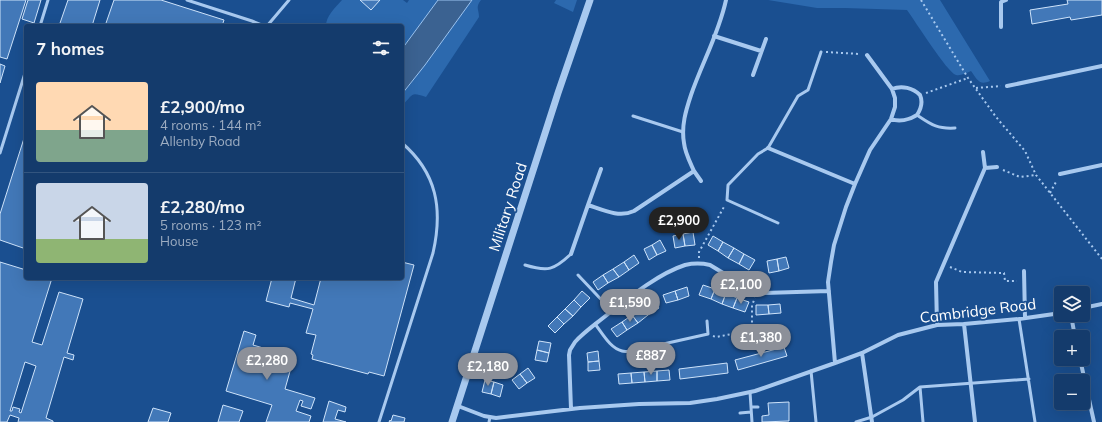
<!DOCTYPE html>
<html lang="en">
<head>
<meta charset="utf-8">
<style>
  body { margin:0; font-family:Mulish,sans-serif; background:#214674; color:#f1f3f6; height:100vh; display:flex; flex-direction:column; font-size:15px; white-space:nowrap }
  * { box-sizing:border-box; margin:0 }
  p { font-size:13px; color:#9dadc2 }
  .icon { flex:none; width:22px; height:22px; fill:none; stroke:currentColor; stroke-width:2; stroke-linecap:round; stroke-linejoin:round }
  .map { position:relative; flex:1; overflow:hidden }
  .sheet { position:absolute; left:24px; top:24px; width:380px; height:256px; display:flex; flex-direction:column; background:#143b6c; border-radius:4px; box-shadow:0 4px 16px #0002,0 0 0 1px #33557f }
  .sheet>* { flex:none }
  .fabs { position:absolute; left:1054px; top:286px; display:grid; gap:8px }
  .fabs a { display:grid; place-items:center; width:36px; height:36px; border-radius:4px; background:#143b6c; box-shadow:0 4px 16px #0002,0 0 0 1px #33557f; font-size:20px }
  .price { position:absolute; translate:-50% -34px; padding:0 9px; border-radius:14px; background:#8c9099; color:#fff; font-size:13px; line-height:26px; filter:drop-shadow(0 1px 2px #0008) }
  .price::after { content:''; position:absolute; left:50%; top:24px; width:12px; height:9px; margin-left:-6px; background:inherit; clip-path:polygon(0 0,100% 0,50% 100%) }
  .price.active { background:#222; color:#fff }
  ul { padding:0; list-style:none }
  li { display:flex; align-items:center; gap:12px; height:100px; padding:0 12px }
  li+li { border-top:1px solid #33557f }
  li span { display:grid; place-items:center; flex:none; width:112px; height:80px; border-radius:4px; color:#555 }
  li>.icon { margin-inline-start:auto }
  span .icon { width:48px; height:48px; fill:#fffc; stroke-width:1 }
  li b { font-size:17px }
  h2 { display:flex; justify-content:space-between; align-items:center; height:48px; padding:0 12px; font-size:17px }
  .map>svg:first-child { display:block }
  .green { fill:#2c69ae }
  .water { fill:#3b6291; stroke:#9bc4f1 }
  .building { fill:#4278b8; stroke:#cee3fa; fill-rule:evenodd }
  .lines { fill:none; stroke-linecap:round; stroke-linejoin:round }
  .path { stroke:#a8c9ef; stroke-width:2; stroke-dasharray:2 3; stroke-linecap:butt }
  .service { stroke:#a8c9ef; stroke-width:3 }
  .minor { stroke:#a8c9ef; stroke-width:4 }
  .tertiary { stroke:#a8c9ef; stroke-width:7 }
  .labels { text-anchor:middle; stroke-width:3.5; stroke-linejoin:round; paint-order:stroke }
  .street-label { font-size:15px; fill:#fff; stroke:#1a4f90 }
</style>
</head>
<body>
<div class="map">
<svg width="1102" height="422" viewBox="0 0 1102 422">
  <rect width="100%" height="100%" fill="#1a4f90"/>
  <!-- green -->
  <path class="green" d="M342 0H403L407 3 409 0H438L402 49V26H360L356 23 333 24 334 26H326C326 16 335 8 342 0Z
    M472 0H481C475 8 479 9 479 17L426 97C409 91 414 95 402 105V94L425 65Z
    M556 0H577L573 12 554 3Z
    M768 0H940L990 81C979 86 977 79 971 71 966 73 961 76 956 75 947 72 915 21 907 10L845 8H817Z"/>
  <!-- water -->
  <path class="water" d="M438 0H472L425 65 402 94V49Z"/>
  <!-- building -->
  <path class="building" d="M0 0H26L7 59 0 57Z
    M28 0H41L34 23 22 19Z
    M68 0H100L92 26H59Z
    M114 0H161L224 20 222 26H105Z
    M360 0H380L371 10Z
    M1067 0H1102V15L1071 20 1070 17 1032 24 1030 10 1068 4Z
    M0 64 5 66 0 83Z
    M26 132V249L0 240V214Z
    M693 232 695 245 685 246 683 234Z
    M683 234 685 246 675 248 673 236Z
    M713 236 723 242 718 251 708 245Z
    M660 240 666 251 657 255 652 245Z
    M723 242 734 248 728 258 718 251Z
    M652 245 657 255 649 260 644 249Z
    M734 248 744 254 739 264 728 258Z
    M744 254 755 260 749 270 739 264Z
    M634 255 639 263 629 270 624 262Z
    M786 257 789 268 779 271 777 259Z
    M777 259 779 271 769 273 767 261Z
    M0 262 26 270V278H52L32 342 42 345 59 292 83 299 67 353 74 355 73 360 64 357 46 418 53 421V422H18L19 418 10 415 7 422H0ZM25 362 36 366 21 413 19 412 20 409 13 407 12 411H10Z
    M402 262 414 265 384 376 369 372 368 374 312 359 313 355 311 354 316 335 306 333 313 309 290 303 289 307 266 301 272 278H296L291 298 314 305 321 278H402Z
    M624 262 629 270 619 277 613 269Z
    M613 269 619 277 608 283 603 275Z
    M603 275 608 283 598 290 593 282Z
    M703 285 715 289 711 299 699 295Z
    M687 287 689 296 678 300 675 291Z
    M715 289 726 293 722 304 711 299Z
    M582 291 590 298 581 307 574 300Z
    M675 291 678 300 666 303 663 295Z
    M726 293 737 298 733 308 722 304Z
    M737 298 749 302 745 312 733 308Z
    M574 300 581 307 573 316 565 309Z
    M653 300 659 308 648 315 643 308Z
    M780 304 781 313 769 314 768 305Z
    M756 305H768L769 314 756 315Z
    M643 308 648 315 638 323 632 315Z
    M565 309 573 316 564 324 557 317Z
    M632 315 638 323 627 330 622 322Z
    M557 317 564 324 555 333 548 326Z
    M622 322 627 330 617 337 611 329Z
    M244 331 256 335 253 345 294 357 285 389 315 398 311 409 301 406 303 401 300 400 296 411 311 416 309 422H266L272 405 226 391Z
    M539 341 551 343 549 353 537 350Z
    M784 347 787 356 738 370 735 360Z
    M537 350 549 353 547 362 535 360Z
    M598 351 599 361 588 362 587 353Z
    M599 361 600 370 588 371V362Z
    M727 363 728 373 680 379 679 369Z
    M528 368 535 378 527 383 520 374Z
    M669 370 670 380 657 381V371Z
    M657 371V381L645 382 644 372Z
    M644 372 645 382 632 383 631 373Z
    M631 373 632 383 619 384 618 374Z
    M520 374 527 383 519 389 512 380Z
    M485 380 494 382 491 394 482 392Z
    M494 382 503 385 500 397 491 394Z
    M329 401 346 407 345 412 338 410 335 419 346 422H323Z
    M789 402V421L762 422V416L769 415 768 403Z
    M223 405 243 411 239 422H218Z
    M153 408 171 413 168 422H148Z
    M393 415 405 418 404 422H389L390 420 391 421Z"/>
  <g class="lines">
    <!-- path -->
    <path class="path" d="M921 0 968 78 996 117 1025 151 1036 175 1102 259
      M826 52 860 54
      M976 88 1001 86
      M926 93 968 78
      M1003 170 1020 177 1036 175
      M1050 193 1057 180
      M699 258V252L725 205
      M950 267 962 272 1004 273 1005 281H1017
      M713 336 716 337 743 332 752 326V305L755 298"/>
    <!-- service -->
    <path class="service" d="M187 0 252 21 264 26
      M40 26 48 0
      M267 26 289 0
      M917 115C932 125 937 129 955 128
      M633 116 683 132
      M0 153 26 70
      M778 223 727 200 728 185 758 154 768 148 798 96 808 90 821 52
      M525 265C548 272 554 270 571 254
      M578 275 612 311
      M1019 319 1035 422
      M595 324C603 334 610 348 622 351 625 352 629 351 632 351L708 334 707 321
      M811 371 816 422
      M920 387 923 422
      M750 392 751 407
      M740 413 751 412
      M379 422 433 253C443 209 437 173 402 143
      M489 422 490 417
      M752 422 751 407H758
      M856 422 872 417 903 400 920 387 1029 379"/>
    <!-- minor -->
    <path class="minor" d="M1001 27V2L1006 0
      M714 36 761 51
      M753 75 766 39
      M1007 86 1102 66
      M891 119C899 122 909 120 917 115 921 109 923 102 920 95 913 88 902 85 892 89
      M768 148 855 184
      M985 168 997 167
      M694 171 701 181
      M1060 174 1102 165
      M588 205 601 169
      M571 254 588 205C603 210 619 218 634 211L694 171C690 162 685 153 684 143 681 126 686 110 691 95 702 63 719 33 726 0
      M1024 271 1025 318
      M1083 308 1102 304
      M1071 315 1075 337
      M964 324 975 422
      M937 325 936 282 985 168 983 152
      M862 353 872 422
      M1080 359 1094 422
      M835 363 828 282 831 262 834 245 846 207 855 184 870 150 891 119 895 107V98L892 89 867 55
      M458 406 484 416 496 418 580 408 639 404 690 403 717 399 755 391 835 363 862 353 898 335 937 325 964 324 1019 319 1061 313
      M571 409 569 355 570 350 575 342C583 333 593 326 603 318 626 300 657 274 685 265 694 263 701 263 710 265L748 288 758 292 764 293 829 291"/>
    <!-- tertiary -->
    <path class="tertiary" d="M452 422 558 93 590 0"/>
  </g>
  <g class="labels">
    <!-- street labels -->
    <g class="street-label">
      <text transform="translate(508 207) rotate(-72)" y="5">Military Road</text>
      <text transform="translate(978 311) rotate(-7)" y="5">Cambridge Road</text>
    </g>
  </g>
</svg>
<div class="fabs">
<a><svg class="icon" aria-label="layers" viewBox="0 0 24 24"><path d="M12 4l9 5-9 5-9-5zM3 14l9 5 9-5"/></svg></a>
<a>+</a>
<a>−</a>
</div>
<b class="price active" style="left:679px;top:241px">£2,900</b>
<b class="price" style="left:741px;top:305px">£2,100</b>
<b class="price" style="left:630px;top:323px">£1,590</b>
<b class="price" style="left:761px;top:358px">£1,380</b>
<b class="price" style="left:651px;top:376px">£887</b>
<b class="price" style="left:267px;top:381px">£2,280</b>
<b class="price" style="left:488px;top:387px">£2,180</b>
<section class="sheet">
<h2>7 homes<svg class="icon" aria-label="filters" viewBox="0 0 24 24"><path d="M4 7h16M4 17h16"/><circle cx="9" cy="7" r="2"/><circle cx="15" cy="17" r="2"/></svg></h2>
<ul>
<li><span style="background:linear-gradient(#ffd9b3 60%,#7fa58c 0)"><svg class="icon" aria-label="home" viewBox="0 0 24 24"><path d="M3 11l9-7 9 7M6 9v11h12V9"/></svg></span><div><b>£2,900/mo</b><p>4 rooms · 144 m²</p><p>Allenby Road</p></div></li>
<li><span style="background:linear-gradient(#c9d6e8 70%,#8fb573 0)"><svg class="icon" aria-label="home" viewBox="0 0 24 24"><path d="M3 11l9-7 9 7M6 9v11h12V9"/></svg></span><div><b>£2,280/mo</b><p>5 rooms · 123 m²</p><p>House</p></div></li>
</ul>
</section>
</div>
</body>
</html>
